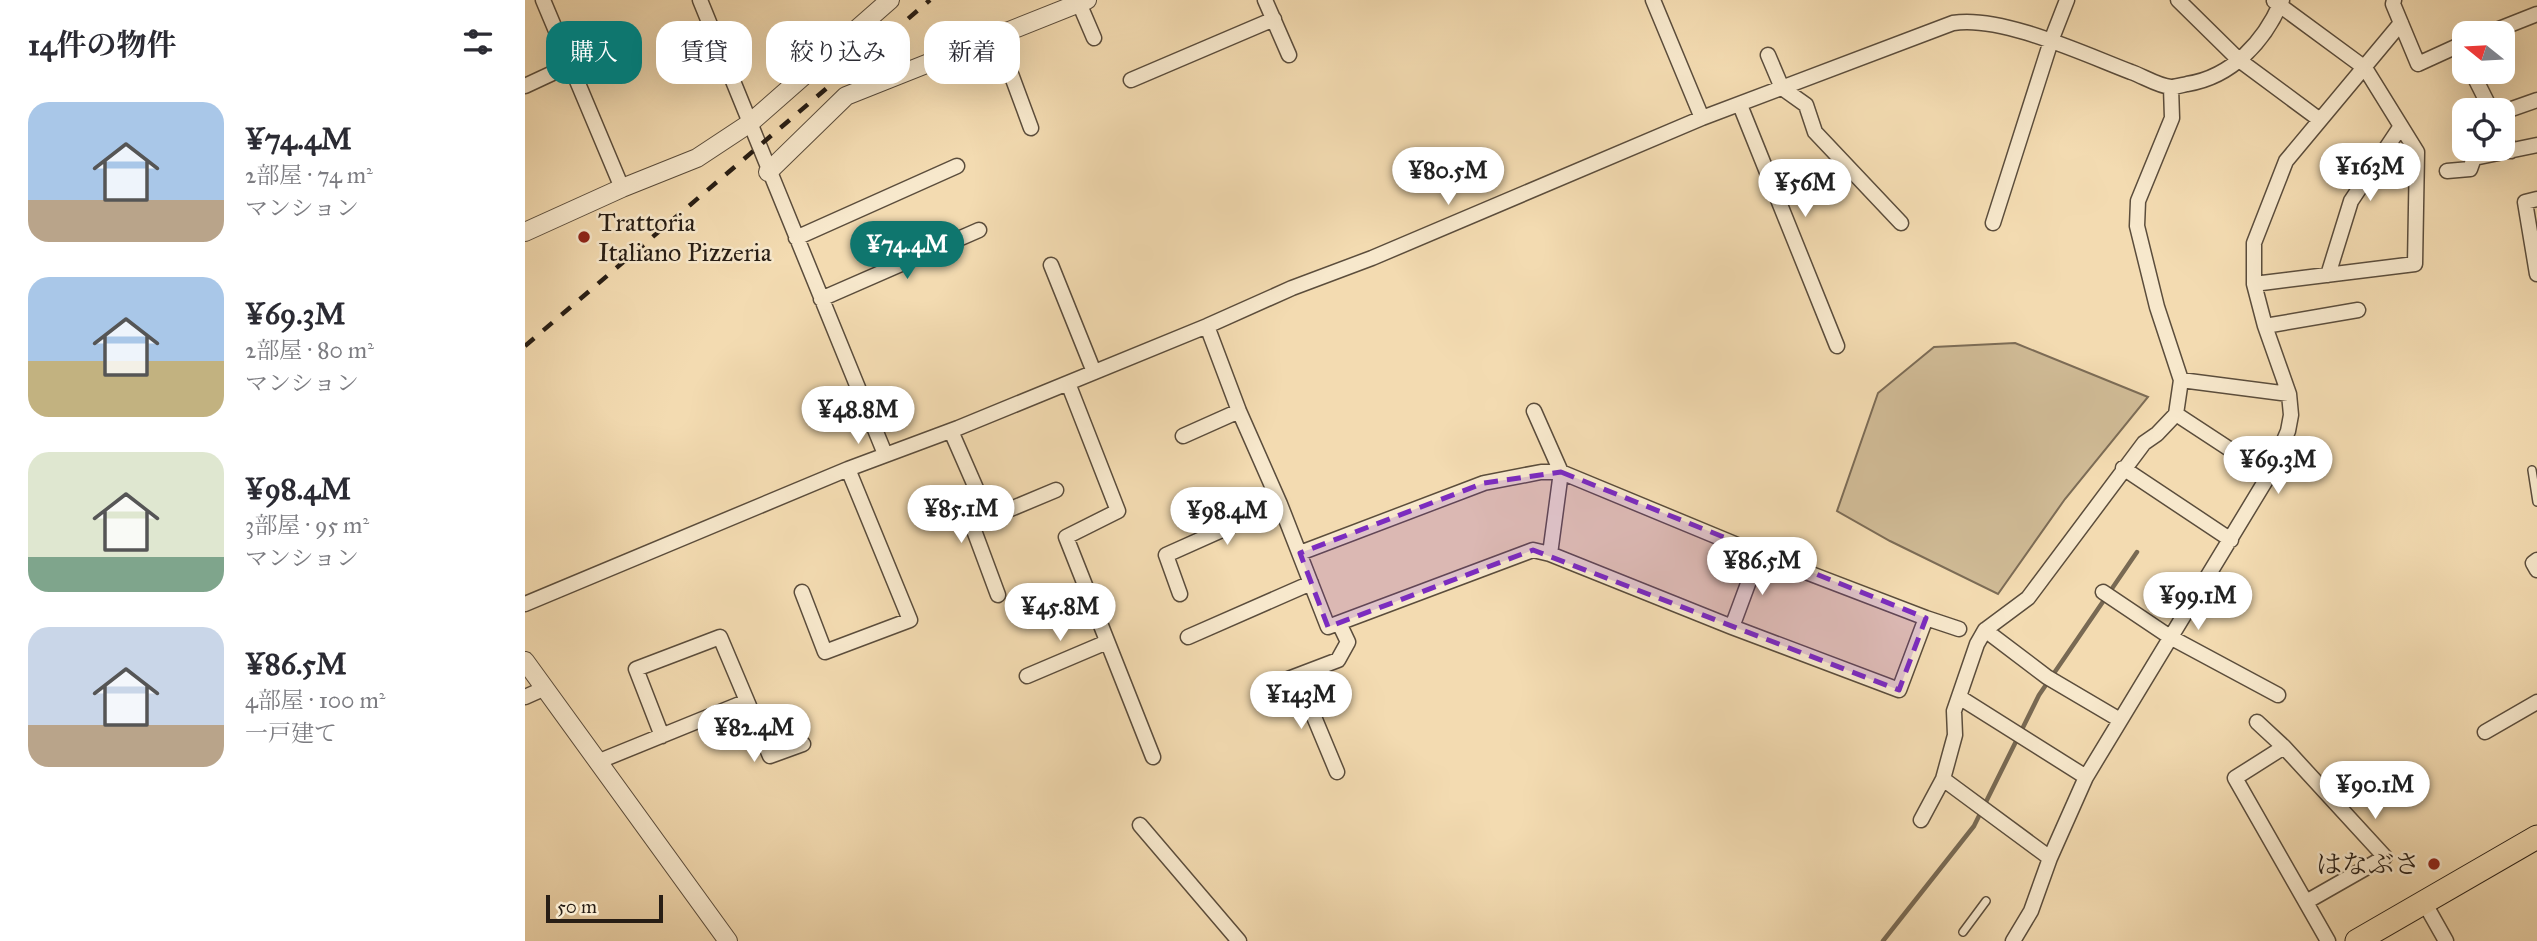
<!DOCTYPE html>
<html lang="ja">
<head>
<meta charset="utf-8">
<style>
  body { margin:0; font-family:"IM FELL Great Primer","Noto Serif JP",serif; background:#f7f7f7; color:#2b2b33; height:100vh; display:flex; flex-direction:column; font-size:26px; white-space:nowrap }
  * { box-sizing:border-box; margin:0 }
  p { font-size:23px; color:#7c7c81 }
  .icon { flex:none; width:38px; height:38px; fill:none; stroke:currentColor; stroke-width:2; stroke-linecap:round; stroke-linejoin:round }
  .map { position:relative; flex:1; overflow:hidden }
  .side { display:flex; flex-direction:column; background:#fff; width:525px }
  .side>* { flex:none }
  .banner { position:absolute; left:21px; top:21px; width:665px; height:63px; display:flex; gap:14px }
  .needle { width:46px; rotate:288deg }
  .controls { position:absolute; left:1927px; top:21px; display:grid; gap:14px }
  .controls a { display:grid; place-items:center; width:63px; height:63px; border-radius:14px; background:#fff; box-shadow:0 7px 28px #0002; font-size:35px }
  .scale { position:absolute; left:21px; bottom:18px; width:117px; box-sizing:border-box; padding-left:7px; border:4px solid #281e15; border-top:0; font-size:19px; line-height:24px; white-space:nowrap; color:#281e15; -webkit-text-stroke:5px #f7e8cc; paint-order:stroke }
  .price { position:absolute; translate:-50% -60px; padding:0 16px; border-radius:24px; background:#fff; color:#222; font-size:23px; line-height:46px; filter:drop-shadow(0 2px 4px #0008) }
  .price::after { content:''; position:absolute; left:50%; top:42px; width:21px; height:16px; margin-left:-10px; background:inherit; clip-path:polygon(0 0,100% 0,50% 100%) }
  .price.on { background:#0f766e; color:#fff }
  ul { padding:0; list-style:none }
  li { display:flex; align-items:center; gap:21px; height:175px; padding:0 28px }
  li span { display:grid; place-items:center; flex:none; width:196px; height:140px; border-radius:21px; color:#555 }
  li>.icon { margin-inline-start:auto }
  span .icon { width:84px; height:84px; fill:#fffc; stroke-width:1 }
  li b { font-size:30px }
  h2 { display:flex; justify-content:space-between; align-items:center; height:84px; padding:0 28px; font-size:30px }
  .pill { padding:0 24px; border-radius:21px; background:#fff; box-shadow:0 7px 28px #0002; font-size:24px; line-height:63px }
  .pill.on { background:#0f766e; color:#fff }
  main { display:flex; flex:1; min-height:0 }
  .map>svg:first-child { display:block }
  .green { fill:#d0bb96; stroke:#7c6c56; stroke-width:2 }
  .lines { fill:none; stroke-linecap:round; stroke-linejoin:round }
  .stream { stroke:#786953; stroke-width:4.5 }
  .service-casing { stroke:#5b4d3c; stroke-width:10 }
  .minor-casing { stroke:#5b4d3c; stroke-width:17 }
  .tertiary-casing { stroke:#5b4d3c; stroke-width:20 }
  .primary-casing { stroke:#281e15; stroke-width:25 }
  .service { stroke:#f7e8cc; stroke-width:7 }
  .minor { stroke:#f7e8cc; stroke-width:14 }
  .tertiary { stroke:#f7e8cc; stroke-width:18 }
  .primary { stroke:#f3dbb1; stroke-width:23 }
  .rail { stroke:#281e15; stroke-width:4.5; stroke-dasharray:12 12; stroke-linecap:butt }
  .marked { fill:#7b2cbf; fill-opacity:0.2; stroke:#7b2cbf; stroke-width:5; stroke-dasharray:14 9; stroke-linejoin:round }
  .poi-dot { fill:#8f2418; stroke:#f7e8cc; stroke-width:2.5 }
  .labels { text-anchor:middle; stroke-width:5; stroke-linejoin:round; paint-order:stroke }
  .poi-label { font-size:26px; fill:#281e15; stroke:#f7e8cc; text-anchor:start }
</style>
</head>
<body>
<main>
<section class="side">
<h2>14件の物件<svg class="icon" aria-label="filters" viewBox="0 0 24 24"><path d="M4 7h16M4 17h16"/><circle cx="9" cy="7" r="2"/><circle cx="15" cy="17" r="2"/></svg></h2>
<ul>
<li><span style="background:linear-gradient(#a9c7e8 70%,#b9a48a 0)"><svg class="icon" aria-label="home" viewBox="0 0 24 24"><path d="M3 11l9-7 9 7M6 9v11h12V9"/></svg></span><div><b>¥74.4M</b><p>2部屋 · 74 m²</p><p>マンション</p></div></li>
<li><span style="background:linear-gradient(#a9c7e8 60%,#c2b280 0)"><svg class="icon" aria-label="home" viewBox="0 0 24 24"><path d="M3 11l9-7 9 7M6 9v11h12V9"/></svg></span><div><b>¥69.3M</b><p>2部屋 · 80 m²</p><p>マンション</p></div></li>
<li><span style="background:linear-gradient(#dfe7d0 75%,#7fa58c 0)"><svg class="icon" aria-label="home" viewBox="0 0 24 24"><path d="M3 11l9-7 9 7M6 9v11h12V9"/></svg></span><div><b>¥98.4M</b><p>3部屋 · 95 m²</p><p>マンション</p></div></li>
<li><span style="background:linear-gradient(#c9d6e8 70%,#b9a48a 0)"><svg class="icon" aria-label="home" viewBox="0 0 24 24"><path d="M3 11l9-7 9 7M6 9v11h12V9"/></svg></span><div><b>¥86.5M</b><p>4部屋 · 100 m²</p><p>一戸建て</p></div></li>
</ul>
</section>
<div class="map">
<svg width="2012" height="941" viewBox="0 0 2012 941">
  <rect width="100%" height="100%" fill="#f3dbb1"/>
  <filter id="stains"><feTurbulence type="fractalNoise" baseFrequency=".00286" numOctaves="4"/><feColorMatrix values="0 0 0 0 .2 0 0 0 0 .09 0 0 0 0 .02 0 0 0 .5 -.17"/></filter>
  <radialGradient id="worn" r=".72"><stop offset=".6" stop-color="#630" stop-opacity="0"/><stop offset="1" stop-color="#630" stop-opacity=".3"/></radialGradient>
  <!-- green -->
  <path class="green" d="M1490 343 1623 397 1540 499 1473 594 1365 541 1312 511 1353 393 1409 347Z"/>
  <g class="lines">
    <!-- stream -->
    <path class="stream" d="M1358 941 1449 826 1514 695 1612 552"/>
    <defs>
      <path id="service" d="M2007 470 2012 502
        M1438 932 1461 901"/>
      <path id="minor" d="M18 0 97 188
        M175 0 360 454
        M740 0 764 55
        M1128 0 1177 118
        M1653 0 1714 60 1795 120
        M1869 0 1868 4 1893 64 1939 43
        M554 3 569 38
        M1964 33 2012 14
        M472 36 506 128
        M1243 55 1257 88 1281 105 1290 132 1376 223
        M1947 72 1966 110
        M606 80 749 19
        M0 86 45 65
        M1215 105 1312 346
        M1978 112 2012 100
        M1978 134 1986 151
        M1922 171 1945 169 1949 158 2012 145
        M2012 199 2000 202 2012 274
        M1468 223 1526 41 1542 0
        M271 238 432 166
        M526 265 569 372
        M1803 275 1826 201 1876 126
        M1729 284 1890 264 1892 152 1840 68 1749 1
        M296 299 454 230
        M682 326 714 411 755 504 803 627 1008 550 1025 554 1207 627 1374 690 1401 618 1434 629
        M1740 326 1833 310
        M1656 380 1764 394
        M543 383 593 511 541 537 628 757
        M1009 411 1036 472 1025 554
        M1651 414 1744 475
        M426 431 464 518 531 490
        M658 436 714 411
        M1598 468 1706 540
        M464 518 447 525 473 595
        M775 553 959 483 1016 472H1036L1234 554 1401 618
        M2012 560 2008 563 2012 570
        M277 592 300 652 385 620 323 469
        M1578 592 1645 637 1753 695
        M655 594 641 555 755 504
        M0 604 323 469 433 428 682 326 767 288 847 258 1177 118 1428 23C1476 15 1559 54 1606 72 1618 76 1633 86 1646 87 1650 87 1657 85 1662 84 1707 77 1740 41 1757 0
        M1207 627 1234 554
        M1460 630 1522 677 1595 720
        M663 637 786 583
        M502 676 582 642
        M772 676 812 772
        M737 689 813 660 823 642 814 623
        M0 697 18 689
        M1434 697 1561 777
        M222 701 245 756 278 744
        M1732 722 1759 747 1860 857 1781 902
        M1960 732 2012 702
        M1759 747 1710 778 1803 941
        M72 762 222 701 195 637 111 669 137 736
        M1418 779 1525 858
        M1396 820 1418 779 1430 735 1429 711 1452 644 1460 630 1503 598 1619 443 1632 434 1651 414 1656 380 1632 307 1612 226 1613 201 1647 118 1646 87
        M615 825 714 941
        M1899 902 1921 941
        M1488 941 1506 911 1525 858 1561 777 1744 475 1763 431 1766 415 1764 394 1740 326 1729 284V243L1761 161 1876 23"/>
      <path id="tertiary" d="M243 172 321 96 562 0
        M0 232 97 188 172 158 225 123 365 0
        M0 661 203 941"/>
      <path id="primary" d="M1832 941 2012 837"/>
    </defs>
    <!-- service casing -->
    <use href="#service" class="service-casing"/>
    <!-- minor casing -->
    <use href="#minor" class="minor-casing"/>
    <!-- tertiary casing -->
    <use href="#tertiary" class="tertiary-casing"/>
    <!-- primary casing -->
    <use href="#primary" class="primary-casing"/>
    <!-- service -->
    <use href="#service" class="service"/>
    <!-- minor -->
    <use href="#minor" class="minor"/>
    <!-- tertiary -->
    <use href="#tertiary" class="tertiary"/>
    <!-- primary -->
    <use href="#primary" class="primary"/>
    <!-- rail -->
    <path class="rail" d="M0 346 405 0"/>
  </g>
  <!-- marked area -->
  <path class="marked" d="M1036 472 1401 618 1374 690 1008 550 803 627 775 553 959 483Z"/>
  <!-- markers -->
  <g class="poi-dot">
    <circle cx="59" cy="237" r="7"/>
    <circle cx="1909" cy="864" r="7"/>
  </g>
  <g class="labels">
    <!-- poi labels -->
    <g class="poi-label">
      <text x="73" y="231">Trattoria<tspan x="73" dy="30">Italiano Pizzeria</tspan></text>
      <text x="1895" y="873" text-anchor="end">はなぶさ</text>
    </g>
  </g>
  <rect width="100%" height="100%" filter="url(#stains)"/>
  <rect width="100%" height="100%" fill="url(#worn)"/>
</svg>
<div class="controls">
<a><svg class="needle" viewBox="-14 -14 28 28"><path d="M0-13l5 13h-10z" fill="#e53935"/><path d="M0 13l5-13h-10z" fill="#7c7c81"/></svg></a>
<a><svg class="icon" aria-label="locate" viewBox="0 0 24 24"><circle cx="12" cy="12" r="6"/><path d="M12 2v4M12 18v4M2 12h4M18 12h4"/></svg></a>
</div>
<div class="scale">50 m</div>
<b class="price" style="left:1845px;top:203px">¥163M</b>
<b class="price" style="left:923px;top:207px">¥80.5M</b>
<b class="price" style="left:1280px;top:219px">¥56M</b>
<b class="price on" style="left:382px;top:281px">¥74.4M</b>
<b class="price" style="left:333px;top:446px">¥48.8M</b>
<b class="price" style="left:1753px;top:496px">¥69.3M</b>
<b class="price" style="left:436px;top:545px">¥85.1M</b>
<b class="price" style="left:702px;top:547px">¥98.4M</b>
<b class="price" style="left:1237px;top:597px">¥86.5M</b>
<b class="price" style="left:1673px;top:632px">¥99.1M</b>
<b class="price" style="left:535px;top:643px">¥45.8M</b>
<b class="price" style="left:776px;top:731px">¥143M</b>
<b class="price" style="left:229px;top:764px">¥82.4M</b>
<b class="price" style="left:1850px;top:821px">¥90.1M</b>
<div class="banner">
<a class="pill on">購入</a>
<a class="pill">賃貸</a>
<a class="pill">絞り込み</a>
<a class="pill">新着</a>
</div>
</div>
</main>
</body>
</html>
